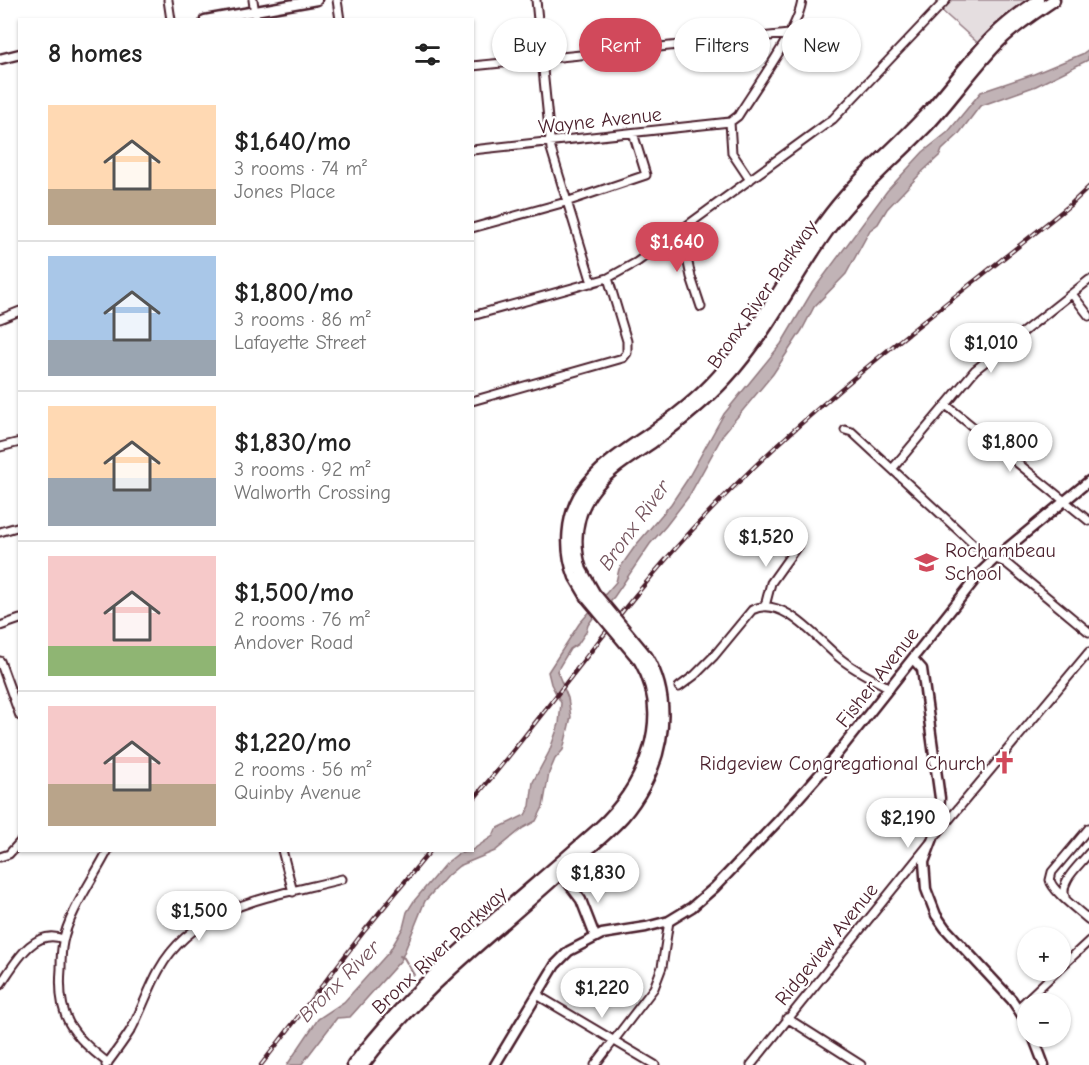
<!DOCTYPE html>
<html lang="en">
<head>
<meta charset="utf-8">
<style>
  body { margin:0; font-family:"Comic Neue",sans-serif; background:#f2f2f2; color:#222; height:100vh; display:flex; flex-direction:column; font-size:22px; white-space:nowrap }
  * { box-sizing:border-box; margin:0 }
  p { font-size:20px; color:#767676 }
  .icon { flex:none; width:33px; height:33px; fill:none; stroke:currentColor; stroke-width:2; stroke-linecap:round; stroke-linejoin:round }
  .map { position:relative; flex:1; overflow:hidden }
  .details { position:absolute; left:18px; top:18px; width:456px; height:834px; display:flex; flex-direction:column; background:#fff; border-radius:0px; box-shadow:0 2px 4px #0004 }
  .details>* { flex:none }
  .hud { position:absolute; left:492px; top:18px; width:507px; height:54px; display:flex; gap:12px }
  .controls { position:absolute; left:1017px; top:927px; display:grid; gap:12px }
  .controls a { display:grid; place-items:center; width:54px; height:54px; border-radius:50%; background:#fff; box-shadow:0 2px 4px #0004; font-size:30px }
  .price { position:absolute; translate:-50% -51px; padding:0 14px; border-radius:21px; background:#fff; color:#222; font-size:20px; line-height:39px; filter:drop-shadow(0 2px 3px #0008) }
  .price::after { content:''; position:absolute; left:50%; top:36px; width:18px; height:14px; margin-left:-9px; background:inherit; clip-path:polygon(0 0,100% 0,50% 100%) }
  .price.active { background:#d1495b; color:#fff }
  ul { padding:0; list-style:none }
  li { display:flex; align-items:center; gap:18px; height:150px; padding:0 30px }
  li+li { border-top:2px solid #e0e0e0 }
  li span { display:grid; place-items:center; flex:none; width:168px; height:120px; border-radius:0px; color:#555 }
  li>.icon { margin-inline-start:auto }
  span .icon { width:72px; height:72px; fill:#fffc; stroke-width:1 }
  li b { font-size:26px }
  h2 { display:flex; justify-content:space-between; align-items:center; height:72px; padding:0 30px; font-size:26px }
  .pill { padding:0 21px; border-radius:27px; background:#fff; box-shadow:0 2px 4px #0004; font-size:21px; line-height:54px }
  .pill.active { background:#d1495b; color:#fff }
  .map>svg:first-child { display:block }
  .green { fill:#e5dee0; stroke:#987e86; stroke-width:1.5 }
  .water { fill:#c1b3b6; stroke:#91787e; stroke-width:1.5 }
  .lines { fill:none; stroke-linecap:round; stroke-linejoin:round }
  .stream { stroke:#91787e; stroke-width:2 }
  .minor-casing { stroke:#4a1f2b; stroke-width:11 }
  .tertiary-casing { stroke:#4a1f2b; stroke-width:13 }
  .trunk-casing { stroke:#4a1f2b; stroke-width:15 }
  .minor { stroke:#fff; stroke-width:7 }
  .tertiary { stroke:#fff; stroke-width:8 }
  .trunk { stroke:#fff; stroke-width:10 }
  .rail-casing { stroke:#4a1f2b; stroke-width:4.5 }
  .rail { stroke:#fff; stroke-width:2; stroke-dasharray:7; stroke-linecap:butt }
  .trunk-bridge-casing { stroke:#4a1f2b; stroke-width:15; stroke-linecap:butt }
  .trunk-bridge { stroke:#fff; stroke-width:10 }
  .labels { text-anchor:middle; stroke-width:4.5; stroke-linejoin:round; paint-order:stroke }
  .street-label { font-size:20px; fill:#4a1f2b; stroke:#fff }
  .poi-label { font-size:20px; fill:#4a1f2b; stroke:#fff; text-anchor:start }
  .water-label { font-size:21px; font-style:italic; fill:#74535c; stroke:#fff }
</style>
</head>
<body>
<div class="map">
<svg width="1089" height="1065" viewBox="0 0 1089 1065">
  <rect width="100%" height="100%" fill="#fff"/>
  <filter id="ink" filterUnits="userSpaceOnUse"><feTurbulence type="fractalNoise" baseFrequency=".0167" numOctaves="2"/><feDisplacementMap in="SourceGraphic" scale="12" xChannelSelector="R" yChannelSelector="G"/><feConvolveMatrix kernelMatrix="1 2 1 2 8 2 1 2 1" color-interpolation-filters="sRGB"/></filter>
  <g filter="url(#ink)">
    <!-- green -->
    <path class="green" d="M951 0H1033L979 44 941 10Z"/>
    <!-- water -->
    <path class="water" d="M1089 49 1088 60 1036 86 980 106 958 135 942 150 940 155 923 171 887 209 878 224 870 230 846 274 814 307 802 330 773 374 724 433 689 496 666 526 650 544 614 597 593 618 588 625 586 632 578 644 570 649 558 669 557 671 568 698 571 717 563 750 555 759 549 773 543 807 536 821 523 828 495 851 459 866 447 876 425 901 401 960 350 1017 337 1018 301 1065H287L318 1019 344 1002 389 952 403 928 407 912 414 901 445 864 458 854 472 850 493 836 496 829 525 815 530 806 533 782 549 752 559 724 561 703 551 684 548 672 579 624 616 582 619 569 636 545 671 504 687 480 724 414 781 344 812 292 887 191 923 152 948 132 981 92 1034 74 1082 54Z"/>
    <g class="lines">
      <!-- stream -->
      <path class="stream" d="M400 956 404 958 414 975"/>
      <defs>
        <path id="minor" d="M168 0 171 20
          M253 0 256 20
          M337 0 340 20
          M536 0 551 149 592 283
          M472 66 789 34
          M730 122 732 153 750 180
          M472 150 730 122 738 116C755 88 799 29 802 0
          M472 228 566 202 646 175 633 133
          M681 230 691 277 701 307
          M1072 294 1089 316
          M472 316 608 278 637 262 833 119 946 0
          M0 319 20 311
          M472 401 623 358 627 353V341L608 278
          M946 405 1089 521
          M845 430 852 432 984 554 1006 563 1089 632
          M0 447 20 442
          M893 468 975 370 1089 280
          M0 532 20 526
          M765 606 771 583 798 545
          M0 626 20 619
          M0 661 20 716
          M679 687 695 675 714 656 752 610C783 594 819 642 841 659 856 671 873 679 890 688
          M1089 828 1052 872 1050 880C1052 891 1079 911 1089 920
          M937 834 1089 652
          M282 850 293 892
          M0 857 9 854 20 842
          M1065 897C1059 881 1080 865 1089 853
          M1060 968 1089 941
          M0 985C14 965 33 927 63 939
          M537 995 655 1065
          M1018 1008 1058 970
          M787 1018 861 1065
          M108 1063C71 1034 57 1017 61 969 61 960 61 951 63 942 68 914 95 876 108 850
          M106 1065C115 1053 124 1041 132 1028 142 1009 149 988 159 970 195 904 277 896 342 879
          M595 1065 654 988 662 967 669 921
          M751 1065 930 843"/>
        <path id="tertiary" d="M205 20 317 0
          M0 59 20 54
          M913 659 922 669 940 798 938 825 924 862 926 889 936 915 945 928 1012 1000 1028 1024
          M561 873 581 900 595 936
          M1033 1036 1044 1065
          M495 1065 555 965 569 951 602 934 646 927 669 921 692 907 715 887 780 819 833 759 981 572 1000 554 1089 481"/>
        <path id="trunk" d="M581 570C573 544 575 516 592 492 607 470 633 456 654 441 680 422 705 402 726 379 767 334 794 278 829 229 858 190 895 159 929 124 954 97 974 67 1000 41 1016 25 1035 13 1054 0
          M575 577C564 549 566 515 583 490 601 464 631 447 656 429 681 412 705 392 724 369 763 324 789 270 824 222 852 182 891 152 924 116 948 91 967 62 992 37 1006 23 1022 11 1038 0
          M353 1065C422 973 515 904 599 828 644 787 673 718 640 661
          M363 1065C395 1022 433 985 473 950 503 924 533 898 562 872 582 854 605 837 623 817 660 773 677 708 647 657"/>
      </defs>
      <!-- minor casing -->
      <use href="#minor" class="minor-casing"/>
      <!-- tertiary casing -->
      <use href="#tertiary" class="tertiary-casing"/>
      <!-- trunk casing -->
      <use href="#trunk" class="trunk-casing"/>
      <!-- minor -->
      <use href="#minor" class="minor"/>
      <!-- tertiary -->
      <use href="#tertiary" class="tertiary"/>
      <!-- trunk -->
      <use href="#trunk" class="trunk"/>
      <defs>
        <path id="rail" d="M472 801C553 705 624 600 711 510 820 396 948 304 1070 205L1089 187
          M261 1065 365 930 431 850"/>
      </defs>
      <!-- rail casing -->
      <use href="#rail" class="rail-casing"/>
      <!-- rail -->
      <use href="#rail" class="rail"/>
      <defs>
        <path id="trunk-bridge" d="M581 570 594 593 647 657
          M575 577 588 599 640 661"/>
      </defs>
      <!-- trunk-bridge casing -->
      <use href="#trunk-bridge" class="trunk-bridge-casing"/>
      <!-- trunk-bridge -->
      <use href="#trunk-bridge" class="trunk-bridge"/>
    </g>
  </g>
  <!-- icons -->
  <defs>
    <symbol id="school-bare" viewBox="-9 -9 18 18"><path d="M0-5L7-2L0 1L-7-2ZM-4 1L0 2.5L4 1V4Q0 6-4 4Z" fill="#d1495b" stroke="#fff" stroke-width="2.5" paint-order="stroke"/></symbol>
    <symbol id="church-bare" viewBox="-9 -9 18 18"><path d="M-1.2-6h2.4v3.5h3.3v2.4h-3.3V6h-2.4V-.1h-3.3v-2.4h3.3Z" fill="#d1495b" stroke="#fff" stroke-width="2.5" paint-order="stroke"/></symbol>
  </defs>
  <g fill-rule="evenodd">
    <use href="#school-bare" x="910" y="546" width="33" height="33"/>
    <use href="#church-bare" x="988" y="746" width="33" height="33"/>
  </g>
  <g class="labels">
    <!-- street labels -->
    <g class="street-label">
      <text transform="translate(600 120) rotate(-6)" y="7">Wayne Avenue</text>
      <text transform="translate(762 294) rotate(-55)" y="7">Bronx River Parkway</text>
      <text transform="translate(877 677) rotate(-52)" y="7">Fisher Avenue</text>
      <text transform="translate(826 944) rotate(-51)" y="7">Ridgeview Avenue</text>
      <text transform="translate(439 950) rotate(-43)" y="7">Bronx River Parkway</text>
    </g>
    <!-- poi labels -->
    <g class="poi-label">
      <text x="945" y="557">Rochambeau<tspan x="945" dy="23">School</tspan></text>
      <text x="986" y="770" text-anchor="end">Ridgeview Congregational Church</text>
    </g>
    <!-- water labels -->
    <g class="water-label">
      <text transform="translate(634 525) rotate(-54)" y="7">Bronx River</text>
      <text transform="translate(339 981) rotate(-45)" y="7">Bronx River</text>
    </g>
  </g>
</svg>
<div class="controls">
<a>+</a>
<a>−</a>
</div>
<b class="price active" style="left:677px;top:273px">$1,640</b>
<b class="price" style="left:991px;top:374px">$1,010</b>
<b class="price" style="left:1010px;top:473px">$1,800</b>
<b class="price" style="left:766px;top:568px">$1,520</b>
<b class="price" style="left:908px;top:849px">$2,190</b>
<b class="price" style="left:598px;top:904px">$1,830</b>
<b class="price" style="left:199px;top:942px">$1,500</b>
<b class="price" style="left:602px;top:1019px">$1,220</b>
<div class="hud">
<a class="pill">Buy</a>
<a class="pill active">Rent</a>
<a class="pill">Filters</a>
<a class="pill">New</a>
</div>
<section class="details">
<h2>8 homes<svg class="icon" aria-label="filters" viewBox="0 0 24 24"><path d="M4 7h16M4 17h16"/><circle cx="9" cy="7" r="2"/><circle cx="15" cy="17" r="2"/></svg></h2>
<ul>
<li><span style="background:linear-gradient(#ffd9b3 70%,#b9a48a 0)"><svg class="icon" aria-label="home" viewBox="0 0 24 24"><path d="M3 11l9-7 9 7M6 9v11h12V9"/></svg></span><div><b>$1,640/mo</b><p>3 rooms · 74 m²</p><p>Jones Place</p></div></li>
<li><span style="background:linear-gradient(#a9c7e8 70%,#9aa5b1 0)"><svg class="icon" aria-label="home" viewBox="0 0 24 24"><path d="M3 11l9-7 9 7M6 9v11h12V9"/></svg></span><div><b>$1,800/mo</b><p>3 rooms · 86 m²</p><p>Lafayette Street</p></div></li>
<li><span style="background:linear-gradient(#ffd9b3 60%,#9aa5b1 0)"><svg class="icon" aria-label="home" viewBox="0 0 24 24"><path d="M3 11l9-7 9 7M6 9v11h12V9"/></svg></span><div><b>$1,830/mo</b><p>3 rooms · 92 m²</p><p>Walworth Crossing</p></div></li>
<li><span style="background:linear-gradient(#f6c9c9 75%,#8fb573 0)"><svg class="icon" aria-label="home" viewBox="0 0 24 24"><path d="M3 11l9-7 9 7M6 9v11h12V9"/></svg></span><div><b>$1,500/mo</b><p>2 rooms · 76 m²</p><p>Andover Road</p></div></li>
<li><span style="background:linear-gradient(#f6c9c9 65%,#b9a48a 0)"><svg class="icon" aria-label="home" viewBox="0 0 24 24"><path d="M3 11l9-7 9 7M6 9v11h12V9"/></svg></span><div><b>$1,220/mo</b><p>2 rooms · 56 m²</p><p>Quinby Avenue</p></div></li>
</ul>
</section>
</div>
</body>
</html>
